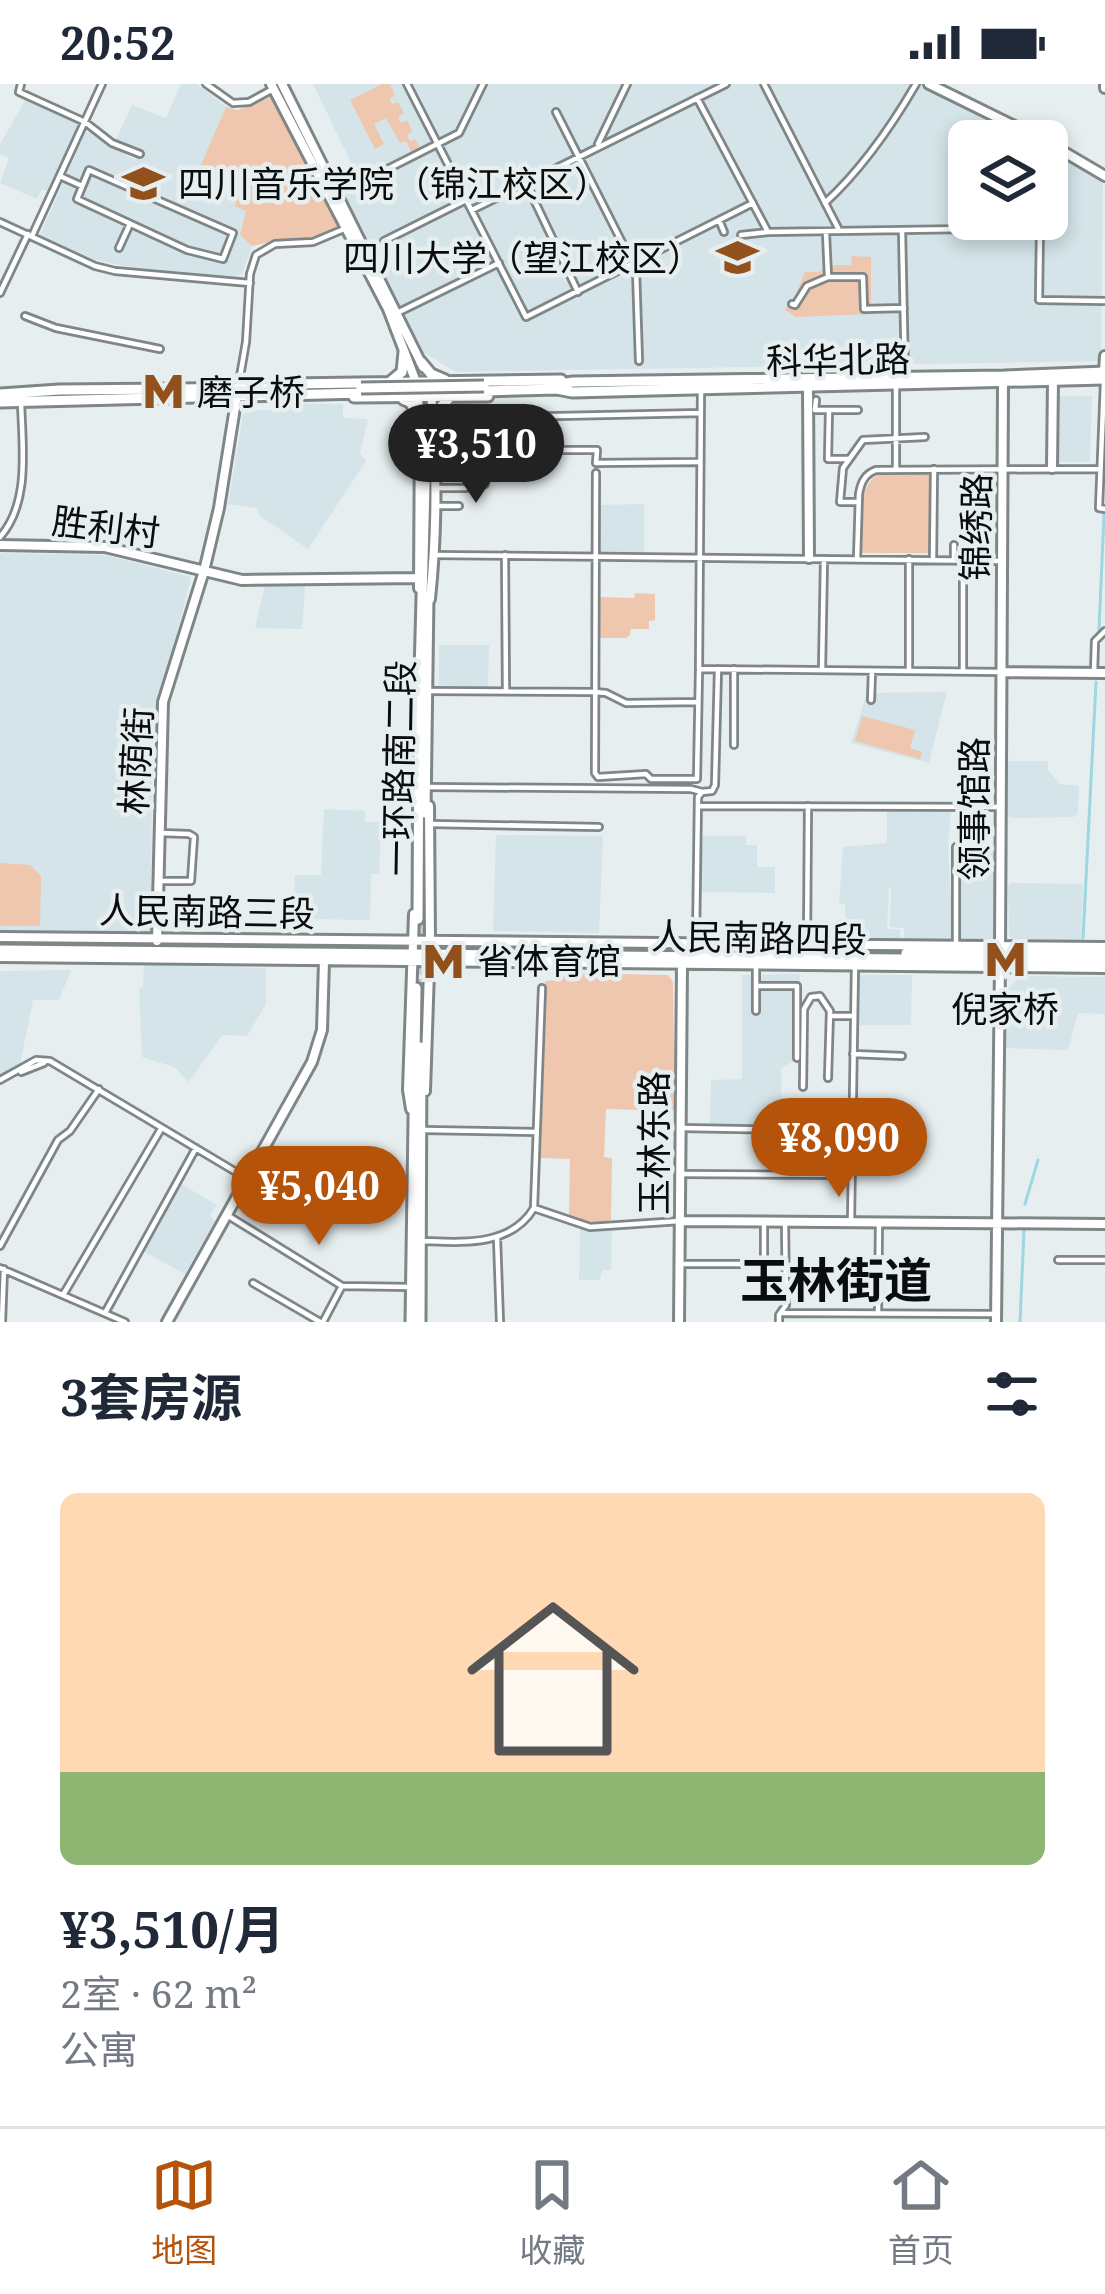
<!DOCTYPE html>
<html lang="zh">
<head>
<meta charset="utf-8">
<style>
  body { margin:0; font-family:"Noto Serif","Noto Sans SC",serif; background:#f2f2f3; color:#1f2937; height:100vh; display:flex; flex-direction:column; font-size:45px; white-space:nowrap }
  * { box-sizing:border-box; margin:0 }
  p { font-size:39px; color:#747a83 }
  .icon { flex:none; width:66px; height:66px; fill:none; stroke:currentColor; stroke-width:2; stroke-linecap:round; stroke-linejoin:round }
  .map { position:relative; height:1238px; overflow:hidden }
  .details { display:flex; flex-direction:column; background:#fff; flex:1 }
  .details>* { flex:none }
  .tools { position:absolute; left:948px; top:36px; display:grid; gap:24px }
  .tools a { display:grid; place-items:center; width:120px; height:120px; border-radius:18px; background:#fff; box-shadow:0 6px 18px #0003; font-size:60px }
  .price { position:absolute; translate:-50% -102px; padding:0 27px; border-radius:42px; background:#b45309; color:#fff; font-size:39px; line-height:78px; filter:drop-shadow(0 3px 6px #0008) }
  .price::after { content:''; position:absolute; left:50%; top:72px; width:36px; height:27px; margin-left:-18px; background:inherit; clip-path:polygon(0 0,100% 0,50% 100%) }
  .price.active { background:#222; color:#fff }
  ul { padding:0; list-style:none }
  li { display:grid; align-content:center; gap:24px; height:636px; padding:0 60px }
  li span { display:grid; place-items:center; height:372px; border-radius:18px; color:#555 }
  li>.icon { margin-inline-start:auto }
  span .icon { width:216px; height:216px; fill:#fffc; stroke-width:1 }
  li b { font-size:51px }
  h2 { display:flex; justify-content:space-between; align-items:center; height:144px; padding:0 60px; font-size:51px }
  .status { display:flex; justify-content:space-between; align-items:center; height:84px; padding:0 60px; background:#fff; direction:ltr }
  .status svg { height:33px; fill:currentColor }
  .dock { display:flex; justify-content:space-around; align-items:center; height:168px; border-top:3px solid #e0e1e3; background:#fff; font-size:33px; color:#747a83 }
  .dock a { display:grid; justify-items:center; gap:6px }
  .dock .active { color:#b45309 }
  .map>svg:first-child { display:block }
  .built { fill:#d4e4e8 }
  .green { fill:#eec7ae }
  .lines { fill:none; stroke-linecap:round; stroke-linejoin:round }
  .stream { stroke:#9ed6e1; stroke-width:3 }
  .primary-tunnel { stroke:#c6ccce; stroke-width:9; stroke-dasharray:9 4.5; stroke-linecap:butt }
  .street-casing { stroke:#7f8687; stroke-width:10 }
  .secondary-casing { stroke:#7f8687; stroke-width:14 }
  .primary-casing { stroke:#7f8687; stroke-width:15 }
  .street { stroke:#fff; stroke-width:4.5 }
  .secondary { stroke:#fff; stroke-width:8 }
  .primary { stroke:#fff; stroke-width:9 }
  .primary-bridge-casing { stroke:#7f8687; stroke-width:15; stroke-linecap:butt }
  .primary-bridge { stroke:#fff; stroke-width:9 }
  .labels { text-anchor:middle; stroke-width:9; stroke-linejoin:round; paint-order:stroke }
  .poi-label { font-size:36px; fill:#0a0d0d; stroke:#e7eef0; text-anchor:start }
  .street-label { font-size:36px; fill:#0a0d0d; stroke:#e7eef0 }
  .district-label { font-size:48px; font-weight:bold; fill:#0a0d0d; stroke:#e7eef0 }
</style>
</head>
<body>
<div class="status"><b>20:52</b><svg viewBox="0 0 49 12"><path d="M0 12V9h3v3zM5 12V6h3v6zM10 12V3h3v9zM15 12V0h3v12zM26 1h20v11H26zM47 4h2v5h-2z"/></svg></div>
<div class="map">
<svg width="1105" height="1238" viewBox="0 0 1105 1238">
  <rect width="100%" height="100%" fill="#e7eef0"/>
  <!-- built -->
  <path class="built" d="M181 0H197L226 23 198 90 241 105 247 126 240 151 252 162 242 190 233 195 124 182 93 175 40 151 85 49 92 48 134 76 144 69 115 57 132 21 166 34Z
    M313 0H928L1037 57H969V135H1047V62L1103 98 1101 277 456 288 416 264 338 104 358 93Z
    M26 15 81 39 49 108 42 105 37 115 0 99 9 74 0 70V60Z
    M1059 312H1092L1090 378H1058Z
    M285 320H343V334L368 335 360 369 366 377 308 465 259 431 256 424 228 420 243 331 249 326H284Z
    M644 420V469H599V421Z
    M0 469 105 471 191 493 155 636 152 660 151 851 0 849Z
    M265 501 305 502 302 545 255 544Z
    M439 561H489L488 603 439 602Z
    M947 608 929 679 851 659 867 609Z
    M1007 677H1048V686L1060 700 1079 702 1078 729 1074 733 1010 734 1007 730Z
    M324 725 365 727V738H381L379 790H371L370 836 306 835V825L294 824 295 791H321Z
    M887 727 951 728 948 761 953 858H904V844L890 843 891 804 886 805 889 807 887 845H900L901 857 846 858 845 820 839 819 843 763 887 759Z
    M496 751 603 752 599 849 493 847Z
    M701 752H746V761H757V783H775V809L701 808Z
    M961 761H997L995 857 959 860Z
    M1011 799 1083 800 1081 858H1015L1009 851 1008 802Z
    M144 881 266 884V920L247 952 222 951 189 998 174 983 142 973 139 905 143 904Z
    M71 886 59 916H33L20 980 0 991V887Z
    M800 890V974L781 984 782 1041 710 1040 711 996 742 995V891Z
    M856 891H912L911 941H856Z
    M1022 892 1105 893V930L1078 929 1068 966 1003 964 1004 908Z
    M181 1100 217 1121 210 1132 215 1136 185 1190 143 1167Z
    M612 1144 611 1186H602L600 1196H579L580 1145Z"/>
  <!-- green -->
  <path class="green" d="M382 0H390L395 11 390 15 392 20 398 18 404 29 398 33 401 39 407 36 412 47 407 51 410 57 415 55 421 66 412 70 406 57 400 59 386 34 374 40 384 60 375 65 350 16Z
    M273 12 340 142 316 154 285 155 252 162 240 151 246 127 235 122 240 105 197 90 226 23 238 26Z
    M852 172 871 173V222H868V230L796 233 785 226 789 220H792L805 188H819L827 181H851Z
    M880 389H932L931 469H862C862 443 854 404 880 389Z
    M635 509 655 510V536L649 537V545H631L630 551 626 554H598V513L634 514Z
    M862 632 915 646 910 664 922 668 920 675 855 657Z
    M0 779 30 781 41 792 40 842H0Z
    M558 889 668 891 673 898 675 1027 606 1025 604 1073 612 1074 611 1136 592 1140 569 1133 570 1075 541 1074 545 897 557 896Z"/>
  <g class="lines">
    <!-- stream -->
    <path class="stream" d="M1099 546 1104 431
      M1097 580 1098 559
      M1083 854 1096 598
      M1025 1120 1038 1076
      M1020 1238 1024 1146"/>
    <!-- primary-tunnel -->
    <path class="primary-tunnel" d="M277 0 298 39
      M419 279 426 300 429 362
      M421 904 423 835"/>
    <defs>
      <path id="street" d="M21 0 19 8 85 38 112 59 140 70
        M206 0 233 19 249 18 273 5
        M407 0 526 233 753 119
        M764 0 838 144
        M697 14 768 148 902 146 905 292
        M556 28 636 186 639 277
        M598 60 627 0
        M89 86 233 149 223 175 187 166 77 115Z
        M60 92 82 102
        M526 99 578 208
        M352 103 459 49 483 0
        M825 119C862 85 891 43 916 0
        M472 126 726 0
        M719 136 724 148
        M0 138 95 182 115 187 250 199
        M902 146 1040 144 1039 216 1105 217
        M826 149 828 193H863L864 225 904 224
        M741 151 768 148
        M32 152 102 0
        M384 157 464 117
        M119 164 129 142
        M0 209 28 150
        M792 220 795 221 807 202 828 193
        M397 229 499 179
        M25 232 56 244 160 265
        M1104 298 1099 424 1105 425
        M238 304 246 258 250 190 256 171 275 160 313 158 344 145
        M701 306 699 585 1002 588
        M816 316 815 326H858
        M829 326 828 375H849
        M510 333 701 329
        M434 361H505L508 366H597L596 379 698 378
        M896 386V302
        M596 389 595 689 598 693 646 690 651 695H697L699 587
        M434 404H465L485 400
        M858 418H840L843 384 863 356 925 353
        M434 422H459
        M0 453C31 418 22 361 21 317
        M432 471 1002 477
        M505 471 506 607
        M857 475 859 410C861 398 865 390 876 386L1100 385
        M933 476 934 385
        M954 476V461
        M822 586 824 475
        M909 587V475
        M963 587V479
        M1094 589 1095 557 1105 547
        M427 607 595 608 606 609 626 619 698 618
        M871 616 872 587
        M734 661V585
        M426 703 691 705 702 708
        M698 722 1002 723
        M431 740 599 743
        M158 797H191L194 753 189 750 159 749
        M696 857 698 713 702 708 712 707 715 701 718 585
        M807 860 808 722
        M956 862V763
        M756 902H797V974
        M756 927V881
        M830 932H854
        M853 970 902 972
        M21 988 44 979
        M0 996 36 976 50 977 246 1094
        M803 1003 804 925 811 913 820 912 830 927 828 994
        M681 1044 852 1047
        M424 1046 536 1048
        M680 1090 849 1091
        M534 1124 590 1143 680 1137
        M227 1131 342 1202 412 1203
        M764 1137V1196H784
        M851 1138 855 882
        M497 1154 500 1238
        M420 1157C460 1158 510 1164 534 1124L542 904
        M0 1162 58 1056 70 1047 99 1005
        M1058 1176H1105
        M680 1180H764
        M0 1184 125 1238
        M253 1199 320 1238
        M63 1211 161 1045
        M105 1229 196 1064
        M783 1229 993 1230
        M878 1229 879 1139
        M2 1238 4 1185
        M323 1238 342 1202
        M779 1238V1231L786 1221 785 1137"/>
      <path id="secondary" d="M271 0 388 225 416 298 420 335 419 504
        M282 0 423 283
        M929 0 1045 57
        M1105 0V4
        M1047 58 1105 92
        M1104 288 1105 272
        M808 303 809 474
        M1052 384 1053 295
        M0 461 105 463 242 496 418 494
        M430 515C437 448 437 376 431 308
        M1002 588 1105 589
        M0 853 1105 863
        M157 857 163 618 204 487 219 424 237 311
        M1000 865 1003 300
        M0 873 1105 884
        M425 1007 430 857 429 722
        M411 1025 408 1006 414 830
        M680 1137 1105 1140
        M167 1238 312 978 322 946 324 877
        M679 1238 682 880
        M996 1238 1000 880"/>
      <path id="primary" d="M421 278 431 290 445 296
        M390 298 402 288 404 268
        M290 300 561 296
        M553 301 573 298 1004 292 1105 288
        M484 307 557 305 572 308 1105 295
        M0 310 59 306 296 304
        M354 313 488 312
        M403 315 410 318 420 335
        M0 318 361 309
        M434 337 438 326 451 312
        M425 729 428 512
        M418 835 419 628 426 362
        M0 866 1105 877
        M906 869 1105 870
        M411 1238 416 904
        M420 1238 421 963"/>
    </defs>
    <!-- street casing -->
    <use href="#street" class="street-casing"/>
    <!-- secondary casing -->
    <use href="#secondary" class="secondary-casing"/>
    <!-- primary casing -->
    <use href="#primary" class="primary-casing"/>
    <!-- street -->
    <use href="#street" class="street"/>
    <!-- secondary -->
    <use href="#secondary" class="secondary"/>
    <!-- primary -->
    <use href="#primary" class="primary"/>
    <defs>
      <path id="primary-bridge" d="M361 304 484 302"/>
    </defs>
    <!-- primary-bridge casing -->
    <use href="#primary-bridge" class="primary-bridge-casing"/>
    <!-- primary-bridge -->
    <use href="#primary-bridge" class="primary-bridge"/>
  </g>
  <!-- icons -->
  <defs>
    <symbol id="university-bare" viewBox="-9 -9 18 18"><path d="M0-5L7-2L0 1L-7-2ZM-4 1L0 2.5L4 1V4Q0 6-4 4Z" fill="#92511c" stroke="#e7eef0" stroke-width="2.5" paint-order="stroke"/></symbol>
    <symbol id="metro-bare" viewBox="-9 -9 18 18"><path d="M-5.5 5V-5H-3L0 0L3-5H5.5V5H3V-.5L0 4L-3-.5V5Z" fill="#92511c" stroke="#e7eef0" stroke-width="2.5" paint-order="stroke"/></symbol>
  </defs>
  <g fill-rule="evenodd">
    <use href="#university-bare" x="114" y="70" width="59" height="59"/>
    <use href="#university-bare" x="708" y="144" width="59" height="59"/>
    <use href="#metro-bare" x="134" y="278" width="59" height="59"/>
    <use href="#metro-bare" x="976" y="846" width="59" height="59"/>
    <use href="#metro-bare" x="414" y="848" width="59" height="59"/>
  </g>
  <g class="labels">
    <!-- poi labels -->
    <g class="poi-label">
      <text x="178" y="113">四川音乐学院（锦江校区）</text>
      <text x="703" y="187" text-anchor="end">四川大学（望江校区）</text>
      <text x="197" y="321">磨子桥</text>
      <text x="477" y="890">省体育馆</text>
      <text x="1005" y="938" text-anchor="middle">倪家桥</text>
    </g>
    <!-- street labels -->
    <g class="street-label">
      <text transform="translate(838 276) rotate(-1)" y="13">科华北路</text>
      <text transform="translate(106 443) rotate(7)" y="13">胜利村</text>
      <text transform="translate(976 443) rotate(-89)" y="13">锦绣路</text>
      <text transform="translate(136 677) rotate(-87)" y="13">林荫街</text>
      <text transform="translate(399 684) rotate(-89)" y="13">一环路南二段</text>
      <text transform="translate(974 725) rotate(-90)" y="13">领事馆路</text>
      <text transform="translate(207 828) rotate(1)" y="13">人民南路三段</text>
      <text transform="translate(759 854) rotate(1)" y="13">人民南路四段</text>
      <text transform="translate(654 1059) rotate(-90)" y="13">玉林东路</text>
    </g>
    <!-- district labels -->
    <g class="district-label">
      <text x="836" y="1214">玉林街道</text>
    </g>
  </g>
</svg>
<div class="tools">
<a><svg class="icon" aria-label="layers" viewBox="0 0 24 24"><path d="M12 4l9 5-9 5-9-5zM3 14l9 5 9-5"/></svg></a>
</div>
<b class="price active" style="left:476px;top:422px">¥3,510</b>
<b class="price" style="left:839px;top:1116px">¥8,090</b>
<b class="price" style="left:319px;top:1164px">¥5,040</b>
</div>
<section class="details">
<h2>3套房源<svg class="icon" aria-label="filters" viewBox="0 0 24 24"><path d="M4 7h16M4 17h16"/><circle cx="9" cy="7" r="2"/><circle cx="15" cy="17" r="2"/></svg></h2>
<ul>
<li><span style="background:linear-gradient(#ffd9b3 75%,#8fb573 0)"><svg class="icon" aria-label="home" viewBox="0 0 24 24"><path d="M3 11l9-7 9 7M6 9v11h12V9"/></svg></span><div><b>¥3,510/月</b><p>2室 · 62 m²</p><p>公寓</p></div></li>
</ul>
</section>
<nav class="dock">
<a class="active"><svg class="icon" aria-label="map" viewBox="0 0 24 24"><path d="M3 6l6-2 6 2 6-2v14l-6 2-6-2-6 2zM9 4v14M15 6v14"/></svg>地图</a>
<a><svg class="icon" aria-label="saved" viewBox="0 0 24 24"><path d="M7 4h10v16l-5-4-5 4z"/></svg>收藏</a>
<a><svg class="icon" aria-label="home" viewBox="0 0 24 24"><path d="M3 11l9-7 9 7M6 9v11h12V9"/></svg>首页</a>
</nav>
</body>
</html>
